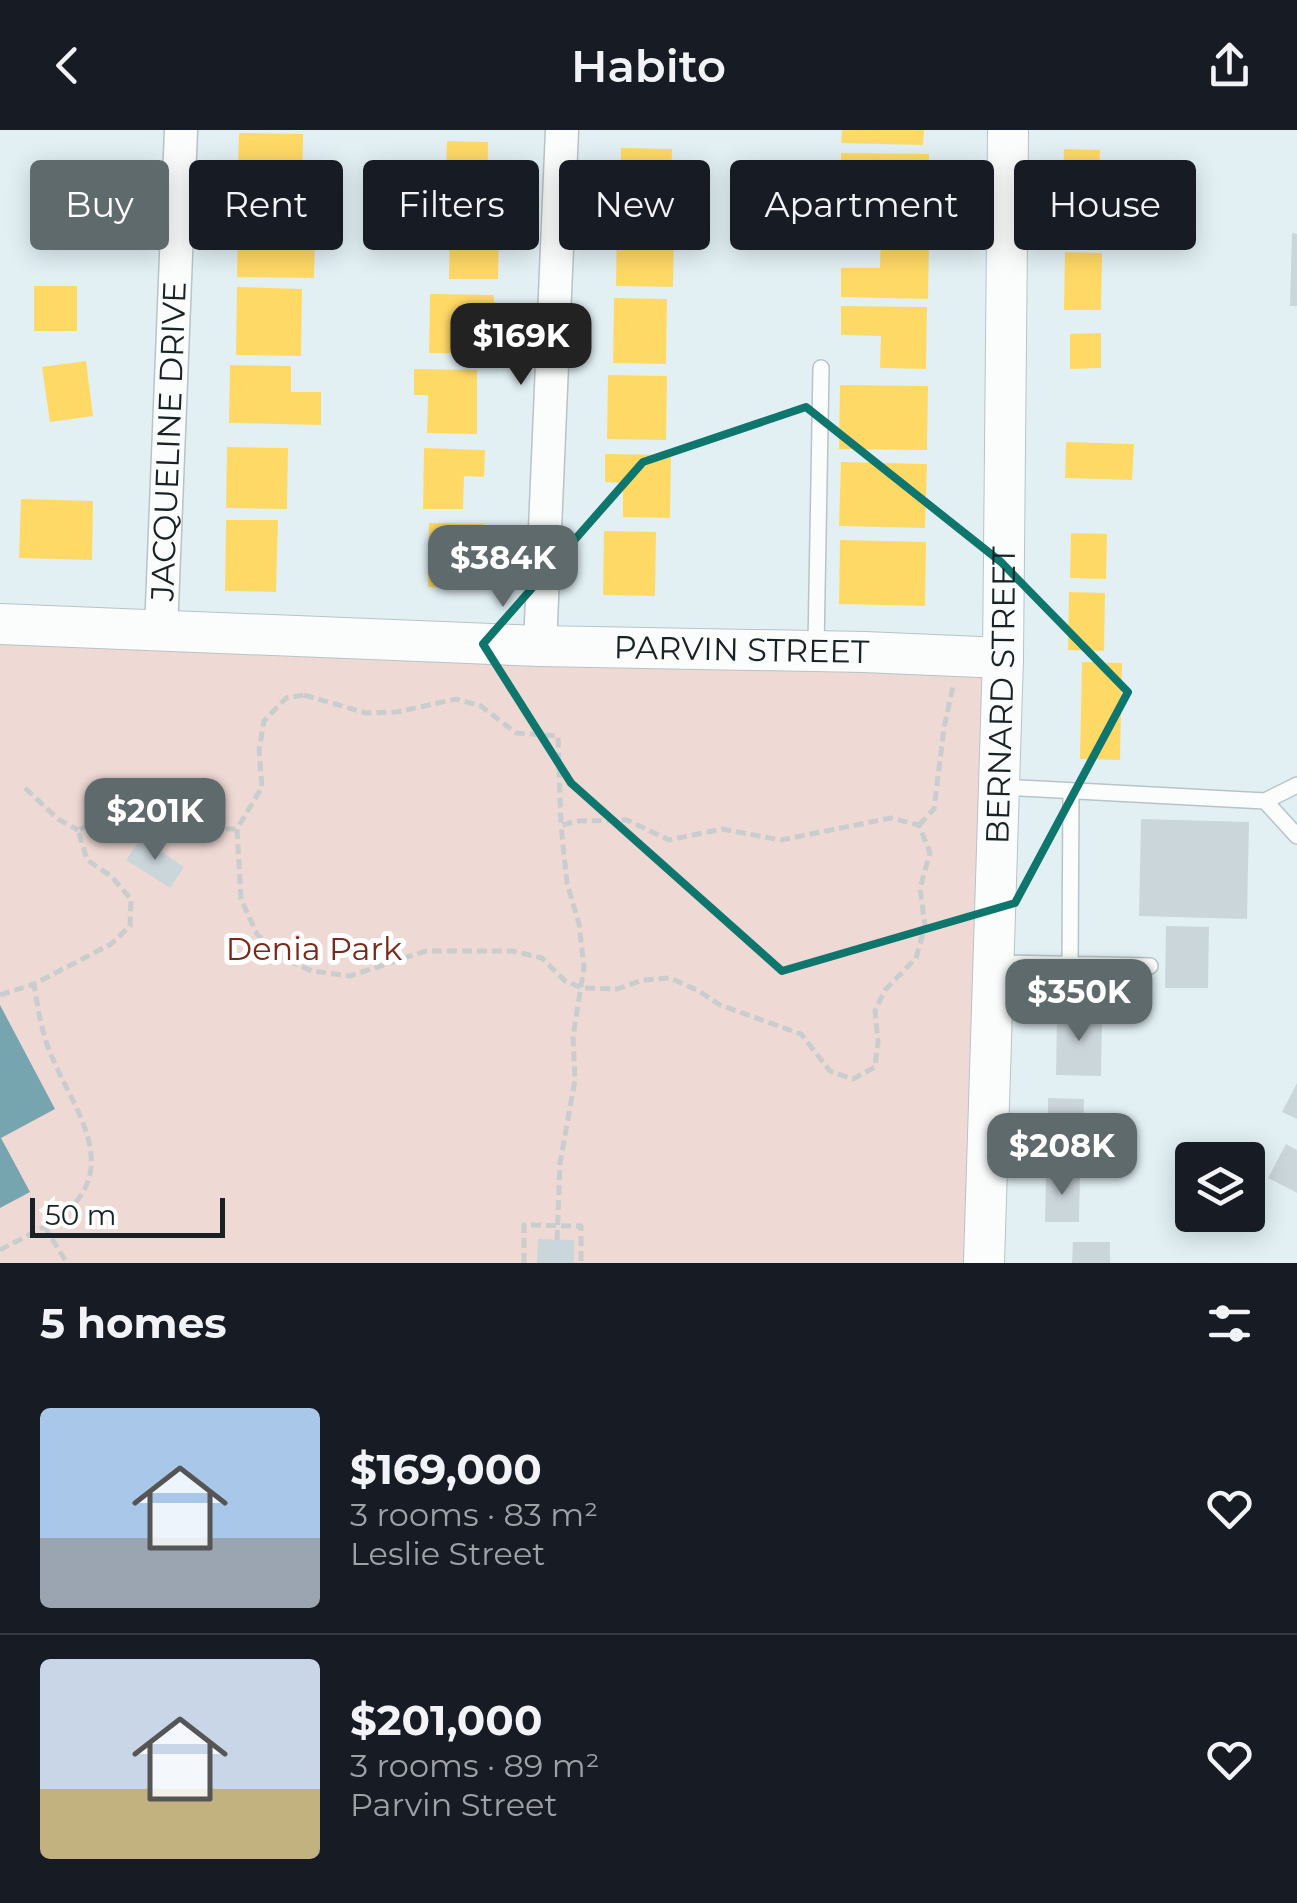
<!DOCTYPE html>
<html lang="en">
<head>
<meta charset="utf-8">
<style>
  body { margin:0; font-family:Montserrat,sans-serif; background:#20242c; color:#f1f3f6; height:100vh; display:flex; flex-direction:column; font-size:38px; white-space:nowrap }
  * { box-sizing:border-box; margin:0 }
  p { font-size:32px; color:#9ea1a6 }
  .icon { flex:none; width:55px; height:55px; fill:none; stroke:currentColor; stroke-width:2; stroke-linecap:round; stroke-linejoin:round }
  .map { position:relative; height:1133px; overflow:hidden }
  .drawer { display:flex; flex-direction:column; background:#171b24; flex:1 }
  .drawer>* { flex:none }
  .hud { position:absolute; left:30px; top:30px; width:1238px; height:90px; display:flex; gap:20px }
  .tools { position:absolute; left:1175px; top:1012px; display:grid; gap:20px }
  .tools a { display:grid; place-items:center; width:90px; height:90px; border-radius:10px; background:#171b24; box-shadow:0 5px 25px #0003; font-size:50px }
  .scale { position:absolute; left:30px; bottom:25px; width:195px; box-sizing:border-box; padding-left:10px; border:5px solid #182225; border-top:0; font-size:28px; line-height:35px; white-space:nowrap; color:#182225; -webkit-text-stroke:8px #fff; paint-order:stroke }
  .price { position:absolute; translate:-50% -85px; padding:0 22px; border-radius:20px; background:#5f6a6d; color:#fff; font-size:32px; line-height:65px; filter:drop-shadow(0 2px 5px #0008) }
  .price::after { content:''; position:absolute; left:50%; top:60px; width:30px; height:22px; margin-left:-15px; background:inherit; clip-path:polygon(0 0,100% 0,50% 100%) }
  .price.active { background:#222; color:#fff }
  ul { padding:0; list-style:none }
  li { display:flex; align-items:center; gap:30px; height:250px; padding:0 40px }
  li+li { border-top:2px solid #363941 }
  li span { display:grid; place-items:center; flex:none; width:280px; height:200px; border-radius:10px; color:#555 }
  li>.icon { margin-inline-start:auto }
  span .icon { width:120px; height:120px; fill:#fffc; stroke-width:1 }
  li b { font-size:42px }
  h2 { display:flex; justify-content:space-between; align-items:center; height:120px; padding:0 40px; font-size:42px }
  .tag { padding:0 35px; border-radius:10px; background:#171b24; box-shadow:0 5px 25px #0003; font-size:35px; line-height:90px }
  .tag.active { background:#5f6a6d; color:#fff }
  header { display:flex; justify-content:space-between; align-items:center; height:130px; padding:0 40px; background:#171b24; font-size:45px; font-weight:600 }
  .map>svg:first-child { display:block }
  .green { fill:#efd9d5 }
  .homes { fill:#ffd966 }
  .public { fill:#76a5af }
  .building { fill:#cbd6da }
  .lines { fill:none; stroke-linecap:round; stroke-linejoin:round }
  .service-casing { stroke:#b8c3c7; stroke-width:18 }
  .minor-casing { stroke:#b8c3c7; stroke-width:35 }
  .tertiary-casing { stroke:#b8c3c7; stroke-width:42 }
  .path { stroke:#c9cdce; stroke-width:5; stroke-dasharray:10 5; stroke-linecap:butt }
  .service { stroke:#fbfdfd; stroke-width:15 }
  .minor { stroke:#fbfdfd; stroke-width:32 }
  .tertiary { stroke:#fbfdfd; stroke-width:40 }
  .marked { fill:none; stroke:#0f766e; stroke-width:8; stroke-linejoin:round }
  .labels { text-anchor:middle; stroke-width:10; stroke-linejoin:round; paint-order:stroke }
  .street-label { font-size:32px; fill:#182225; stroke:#fff }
  .park-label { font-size:32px; fill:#7c2818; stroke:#fff }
</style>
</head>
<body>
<header><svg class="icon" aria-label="back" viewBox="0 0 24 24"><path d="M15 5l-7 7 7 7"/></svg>Habito<svg class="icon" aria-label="share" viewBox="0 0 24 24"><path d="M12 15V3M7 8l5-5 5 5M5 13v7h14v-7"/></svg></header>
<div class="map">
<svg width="1297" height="1133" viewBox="0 0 1297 1133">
  <rect width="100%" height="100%" fill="#e2f0f4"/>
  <!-- green -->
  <path class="green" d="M0 496 1003 528 987 1133H0Z"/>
  <!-- homes -->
  <path class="homes" d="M842 0H924L923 15 841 13Z
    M239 3 303 4 302 71 237 70Z
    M447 11 488 12 487 71 445 70Z
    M621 18 672 19 671 78 620 77Z
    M1064 19 1100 20 1099 77H1063Z
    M841 23 929 24 928 86 881 85 882 52 841 51Z
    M53 67H96L95 115 52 114Z
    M238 86H293V101H315L314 148 237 147Z
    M450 88 499 89 498 149H449Z
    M617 92 674 93 673 157 616 156Z
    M881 105 929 106 928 169 841 167V138H880Z
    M1065 122 1102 123 1101 180H1064Z
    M34 156H77V201H34Z
    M237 157 302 159 301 226 236 225Z
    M430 164 494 165 493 224 429 223Z
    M614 168 667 169 666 234 613 233Z
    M841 176 927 177 926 239 880 238 881 206 841 205Z
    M1101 203V238L1070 239V204Z
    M86 231 93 286 50 292 42 237Z
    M230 235 291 236V262H321V295L229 293Z
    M414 239 477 240V304L427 303 428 265H414Z
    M608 245 667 246 666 310 607 309Z
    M840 255 928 256 927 320 839 319Z
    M1066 312 1134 314 1132 350 1065 348Z
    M227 317 288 318 287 379 226 378Z
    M424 318 485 320 484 347 464 346 463 379H423Z
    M605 324 671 325 670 388 623 387V353L605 352Z
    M841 332 927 334 925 398 839 396Z
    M21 369 93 371 92 430 19 428Z
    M226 390H278L276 462 225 461Z
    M429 393 484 394 483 424H472V458L428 457Z
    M604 401 656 402 655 466 603 465Z
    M1071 403 1107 404 1106 449 1070 448Z
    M840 410 926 412 925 476 839 474Z
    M1069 462 1105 463 1104 521 1068 520Z
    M1082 532 1122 533 1120 630 1080 629Z"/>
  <!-- public -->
  <path class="public" d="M0 875 55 979 1 1008 30 1062 0 1078Z"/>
  <!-- building -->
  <path class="building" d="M1292 103 1297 104V176H1290Z
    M1141 689 1249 692 1247 789 1139 786Z
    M141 708 184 737 170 758 126 730Z
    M1166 796 1209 797 1208 858H1165Z
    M1057 883 1102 884 1101 946 1056 945Z
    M1297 953V989L1282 982Z
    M1048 968 1084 969 1083 1009H1048Z
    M1286 1014 1297 1020V1063L1268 1048Z
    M1046 1043 1080 1044 1079 1092H1045Z
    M538 1109 574 1110V1133H537Z
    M1073 1112H1110V1133H1072Z"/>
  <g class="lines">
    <defs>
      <path id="service" d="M816 517 821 238
        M1003 657 1265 671 1297 655
        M1265 671 1297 706
        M997 833 1150 836
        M1070 834 1071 661"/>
      <g id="minor">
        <path id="s1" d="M161 501 181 0"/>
        <path d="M540 516 562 0"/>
      </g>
      <g id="tertiary">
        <path id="s2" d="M0 494 540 516 864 522 1003 528"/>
        <path id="s3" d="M984 1133 1003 528 1008 0"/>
      </g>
    </defs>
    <!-- service casing -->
    <use href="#service" class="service-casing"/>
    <!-- minor casing -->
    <use href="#minor" class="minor-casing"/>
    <!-- tertiary casing -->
    <use href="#tertiary" class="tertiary-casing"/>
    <!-- path -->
    <path class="path" d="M304 565 366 583 397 582 456 569 481 576 516 603 558 606 561 696 575 691 627 690 669 710 722 699 781 710 891 688 919 695 930 723 920 758 925 796 916 828 885 860 875 881 878 911 875 937 853 949 830 941 801 904 720 875 699 861 670 848 643 850 617 859 582 858 565 851 542 828 512 821H426L350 846 312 841 282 828 257 804 241 769 237 699 262 657 259 620 264 591 286 568Z
      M25 658 58 689 78 700
      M919 695 934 679 944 598 953 556
      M0 865 34 854
      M44 1096 67 1133
      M557 1110 560 1033 575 950 573 907 584 837 579 794 567 753 561 696
      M0 1120C23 1107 54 1095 72 1076 117 1031 72 975 53 929 42 905 38 880 34 854L111 814 130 796 131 769 111 746 87 730 78 700 105 688 149 686 190 698 237 699
      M524 1133V1095L581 1096V1133"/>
    <!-- service -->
    <use href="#service" class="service"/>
    <!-- minor -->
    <use href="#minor" class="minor"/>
    <!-- tertiary -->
    <use href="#tertiary" class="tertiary"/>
  </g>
  <!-- marked area -->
  <path class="marked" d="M806 277 1001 432 1128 562 1015 773 782 841 571 653 483 514 643 332Z"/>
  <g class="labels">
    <!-- street labels -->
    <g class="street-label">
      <text dy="11" stroke="none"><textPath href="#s1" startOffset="190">JACQUELINE DRIVE</textPath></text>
      <text dy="11" stroke="none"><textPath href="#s2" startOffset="742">PARVIN STREET</textPath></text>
      <text dy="11" stroke="none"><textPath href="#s3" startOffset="568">BERNARD STREET</textPath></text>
    </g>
    <!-- park labels -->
    <g class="park-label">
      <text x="314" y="830">Denia Park</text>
    </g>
  </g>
</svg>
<div class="tools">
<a><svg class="icon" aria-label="layers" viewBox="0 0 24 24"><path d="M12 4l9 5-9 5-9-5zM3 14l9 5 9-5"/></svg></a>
</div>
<div class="scale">50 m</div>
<b class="price active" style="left:521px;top:258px">$169K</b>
<b class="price" style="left:503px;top:480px">$384K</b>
<b class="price" style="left:155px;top:733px">$201K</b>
<b class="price" style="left:1079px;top:914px">$350K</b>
<b class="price" style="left:1062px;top:1068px">$208K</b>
<div class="hud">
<a class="tag active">Buy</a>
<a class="tag">Rent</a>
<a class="tag">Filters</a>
<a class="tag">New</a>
<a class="tag">Apartment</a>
<a class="tag">House</a>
</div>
</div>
<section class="drawer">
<h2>5 homes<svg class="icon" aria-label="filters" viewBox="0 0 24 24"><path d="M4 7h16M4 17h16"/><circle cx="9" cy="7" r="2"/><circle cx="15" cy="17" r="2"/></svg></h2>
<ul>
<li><span style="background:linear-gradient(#a9c7e8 65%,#9aa5b1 0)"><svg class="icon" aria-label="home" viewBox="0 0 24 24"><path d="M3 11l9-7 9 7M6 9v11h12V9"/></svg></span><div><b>$169,000</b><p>3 rooms · 83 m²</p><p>Leslie Street</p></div><svg class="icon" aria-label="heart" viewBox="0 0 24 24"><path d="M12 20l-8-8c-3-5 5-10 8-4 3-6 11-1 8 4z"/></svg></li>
<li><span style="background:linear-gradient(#c9d6e8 65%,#c2b280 0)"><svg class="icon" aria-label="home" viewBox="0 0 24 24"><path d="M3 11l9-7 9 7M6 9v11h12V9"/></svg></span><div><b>$201,000</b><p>3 rooms · 89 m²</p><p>Parvin Street</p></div><svg class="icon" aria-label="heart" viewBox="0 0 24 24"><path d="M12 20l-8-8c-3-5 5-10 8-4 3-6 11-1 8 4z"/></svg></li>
</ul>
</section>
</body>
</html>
